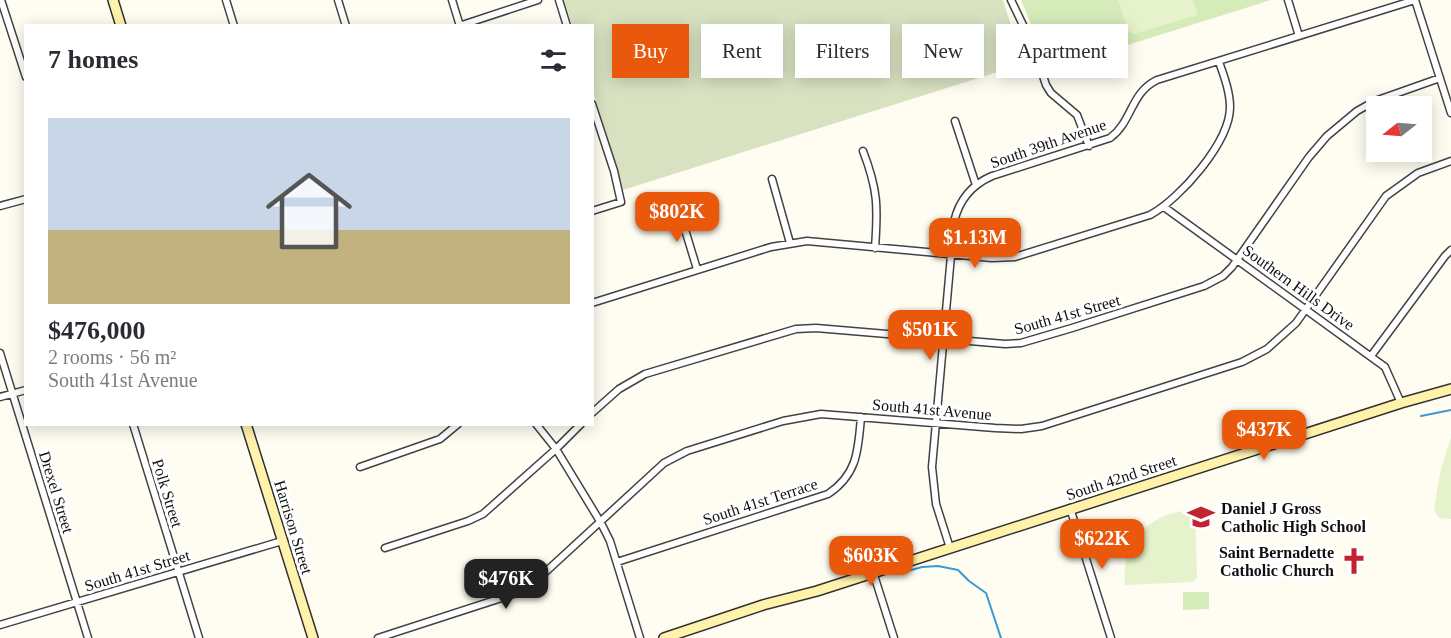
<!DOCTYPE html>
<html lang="en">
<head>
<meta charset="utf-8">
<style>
  body { margin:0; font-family:"Times New Roman",serif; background:#f2f2f3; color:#2b2b33; height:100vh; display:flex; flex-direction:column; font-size:22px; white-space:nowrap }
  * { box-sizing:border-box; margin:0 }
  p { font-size:20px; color:#7c7c81 }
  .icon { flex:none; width:33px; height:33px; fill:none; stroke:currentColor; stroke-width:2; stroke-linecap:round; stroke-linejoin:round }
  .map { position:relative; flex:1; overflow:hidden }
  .panel { position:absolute; left:24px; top:24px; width:570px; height:402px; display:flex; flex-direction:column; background:#fff; border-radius:0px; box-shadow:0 3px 15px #0003 }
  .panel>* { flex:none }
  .top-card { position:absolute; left:612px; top:24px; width:570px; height:54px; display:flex; gap:12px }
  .needle { width:39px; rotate:253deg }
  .fabs { position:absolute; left:1366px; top:96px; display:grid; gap:12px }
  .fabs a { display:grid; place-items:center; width:66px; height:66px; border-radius:0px; background:#fff; box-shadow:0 3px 15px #0003; font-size:30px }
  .price { position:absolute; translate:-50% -51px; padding:0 14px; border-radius:12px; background:#ea580c; color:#fff; font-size:20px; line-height:39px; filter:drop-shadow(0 2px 3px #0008) }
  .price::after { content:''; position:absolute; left:50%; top:36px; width:18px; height:14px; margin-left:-9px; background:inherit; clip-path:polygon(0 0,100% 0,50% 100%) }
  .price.current { background:#222; color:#fff }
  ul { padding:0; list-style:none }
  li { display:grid; align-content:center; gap:12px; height:318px; padding:0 24px }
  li+li { border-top:2px solid #e1e1e2 }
  li span { display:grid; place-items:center; height:186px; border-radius:0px; color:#555 }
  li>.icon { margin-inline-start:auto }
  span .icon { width:108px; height:108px; fill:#fffc; stroke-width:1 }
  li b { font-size:26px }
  h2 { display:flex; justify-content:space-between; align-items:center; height:72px; padding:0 24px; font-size:26px }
  .tag { padding:0 21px; border-radius:0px; background:#fff; box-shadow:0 3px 15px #0003; font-size:21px; line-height:54px }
  .tag.current { background:#ea580c; color:#fff }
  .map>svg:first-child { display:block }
  .green { fill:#d5ebb9 }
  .cemetery { fill:#d8e2c1 }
  .pitch { fill:#e6f2cb }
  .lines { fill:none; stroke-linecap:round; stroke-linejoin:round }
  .stream { stroke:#3999d1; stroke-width:2 }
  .street-casing { stroke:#424242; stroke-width:9 }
  .secondary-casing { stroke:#313131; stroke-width:12 }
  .street { stroke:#fff; stroke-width:6 }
  .secondary { stroke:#fff3ac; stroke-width:9 }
  .labels { text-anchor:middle; stroke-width:6; stroke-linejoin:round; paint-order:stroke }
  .street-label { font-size:16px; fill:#0f0f0f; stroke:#fff }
  .poi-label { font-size:16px; font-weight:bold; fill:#0f0f0f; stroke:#fff; text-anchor:start }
</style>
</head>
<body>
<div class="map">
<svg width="1451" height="638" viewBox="0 0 1451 638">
  <rect width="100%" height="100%" fill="#fffcf1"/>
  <!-- green -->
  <path class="green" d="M1021 0H1271L1048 70 1044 56Z
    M1183 592H1209V609L1183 610Z"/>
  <!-- cemetery -->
  <path class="cemetery" d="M564 0H1003L1023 64 623 190 593 91 592 26 572 25Z"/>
  <!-- pitch -->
  <path class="pitch" d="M1118 0H1193L1198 15 1134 34 1128 31Z
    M1451 437V519L1439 518 1434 510 1440 473Z
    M1195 510 1197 578 1192 582 1125 585C1120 540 1152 511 1195 510Z"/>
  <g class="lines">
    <!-- stream -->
    <path class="stream" d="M1421 416 1451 410
      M897 574 922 567 938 566 958 570 969 581 986 593 1001 638"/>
    <defs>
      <path id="street" d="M1 0 26 77
        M226 0 234 26
        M338 0 346 26
        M452 0 460 26
        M559 0 567 26
        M1011 0 1034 48 1046 85 1051 93 1077 115 1089 146
        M1288 0 1299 36
        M1415 0 1451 113
        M459 26 538 0
        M592 104 614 171 621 202 592 211
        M955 121 976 185
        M863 151C878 190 878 207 875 248
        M772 179 790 243
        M0 206 26 199
        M1164 207 1385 367 1401 403
        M679 210 697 269
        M592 303 771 247 807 241 992 258 1015 257 1150 215C1180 199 1230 142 1230 107 1230 92 1224 76 1219 62
        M0 353 88 638
        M1371 356 1445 256 1451 250
        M0 397 26 390
        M592 413 619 389 645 374 796 329 816 328 1005 344 1021 343 1072 328 1204 286 1223 276 1232 267 1309 157 1327 136 1357 111 1375 101 1440 78
        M133 424 199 638
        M536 424 556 449 601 523 610 541 640 638
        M360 467 440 439 458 424
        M1070 508 1111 638
        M385 548 468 521 483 514 556 449 581 424
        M950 548 936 504 932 467 954 222C959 200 971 185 992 176L1110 138C1133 121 1130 93 1157 80L1415 0
        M617 562 828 494C858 474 858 450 861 417
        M873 572 894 638
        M0 625 282 541
        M378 638 526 590 664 463 687 451 783 421 821 414 995 428 1021 429 1042 426 1242 362 1267 349 1296 323 1386 196 1418 173 1451 161"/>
      <path id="secondary" d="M113 0 121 26
        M246 424 313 638
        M664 638 763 605 817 591 1401 403 1451 389"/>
    </defs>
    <!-- street casing -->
    <use href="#street" class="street-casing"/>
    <!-- secondary casing -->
    <use href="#secondary" class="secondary-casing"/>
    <!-- street -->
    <use href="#street" class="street"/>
    <!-- secondary -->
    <use href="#secondary" class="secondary"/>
  </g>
  <!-- icons -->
  <defs>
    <symbol id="school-bare" viewBox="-9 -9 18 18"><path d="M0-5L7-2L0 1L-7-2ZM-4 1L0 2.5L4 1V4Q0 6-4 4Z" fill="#c32330" stroke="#fff" stroke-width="2.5" paint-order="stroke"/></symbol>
    <symbol id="church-bare" viewBox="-9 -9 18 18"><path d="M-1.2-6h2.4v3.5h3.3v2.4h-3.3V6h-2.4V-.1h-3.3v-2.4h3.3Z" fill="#c32330" stroke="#fff" stroke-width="2.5" paint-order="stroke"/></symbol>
  </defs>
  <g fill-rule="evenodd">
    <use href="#school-bare" x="1182" y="498" width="38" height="38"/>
    <use href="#church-bare" x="1335" y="542" width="38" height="38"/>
  </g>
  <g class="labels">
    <!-- street labels -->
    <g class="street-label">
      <text transform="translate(1048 143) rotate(-19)" y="6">South 39th Avenue</text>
      <text transform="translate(1299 287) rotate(36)" y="6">Southern Hills Drive</text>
      <text transform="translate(1067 314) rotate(-16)" y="6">South 41st Street</text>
      <text transform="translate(932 409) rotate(5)" y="6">South 41st Avenue</text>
      <text transform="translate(1121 477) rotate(-18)" y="6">South 42nd Street</text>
      <text transform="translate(57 492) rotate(73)" y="6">Drexel Street</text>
      <text transform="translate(168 493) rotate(73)" y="6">Polk Street</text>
      <text transform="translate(760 501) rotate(-18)" y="6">South 41st Terrace</text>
      <text transform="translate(294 527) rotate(73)" y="6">Harrison Street</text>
      <text transform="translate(137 570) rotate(-17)" y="6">South 41st Street</text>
    </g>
    <!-- poi labels -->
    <g class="poi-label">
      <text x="1221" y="514">Daniel J Gross<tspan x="1221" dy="18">Catholic High School</tspan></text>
      <text x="1334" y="558" text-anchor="end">Saint Bernadette<tspan x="1334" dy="18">Catholic Church</tspan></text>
    </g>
  </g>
</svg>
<div class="fabs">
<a><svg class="needle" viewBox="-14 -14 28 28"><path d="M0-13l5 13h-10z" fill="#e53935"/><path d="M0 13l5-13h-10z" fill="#7c7c81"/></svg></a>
</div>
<b class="price" style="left:677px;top:243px">$802K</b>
<b class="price" style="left:975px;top:269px">$1.13M</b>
<b class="price" style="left:930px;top:361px">$501K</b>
<b class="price" style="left:1264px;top:461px">$437K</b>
<b class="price" style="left:1102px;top:570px">$622K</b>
<b class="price" style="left:871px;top:587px">$603K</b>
<b class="price current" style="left:506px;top:610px">$476K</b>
<div class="top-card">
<a class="tag current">Buy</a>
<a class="tag">Rent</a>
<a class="tag">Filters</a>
<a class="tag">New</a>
<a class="tag">Apartment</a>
</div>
<section class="panel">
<h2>7 homes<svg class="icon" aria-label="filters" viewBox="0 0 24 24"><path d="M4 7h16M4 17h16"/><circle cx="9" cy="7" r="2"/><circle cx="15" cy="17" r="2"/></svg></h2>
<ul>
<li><span style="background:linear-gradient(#c9d6e8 60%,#c2b280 0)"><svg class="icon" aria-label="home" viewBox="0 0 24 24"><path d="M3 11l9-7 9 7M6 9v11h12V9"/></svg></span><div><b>$476,000</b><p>2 rooms · 56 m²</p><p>South 41st Avenue</p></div></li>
</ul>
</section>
</div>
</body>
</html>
